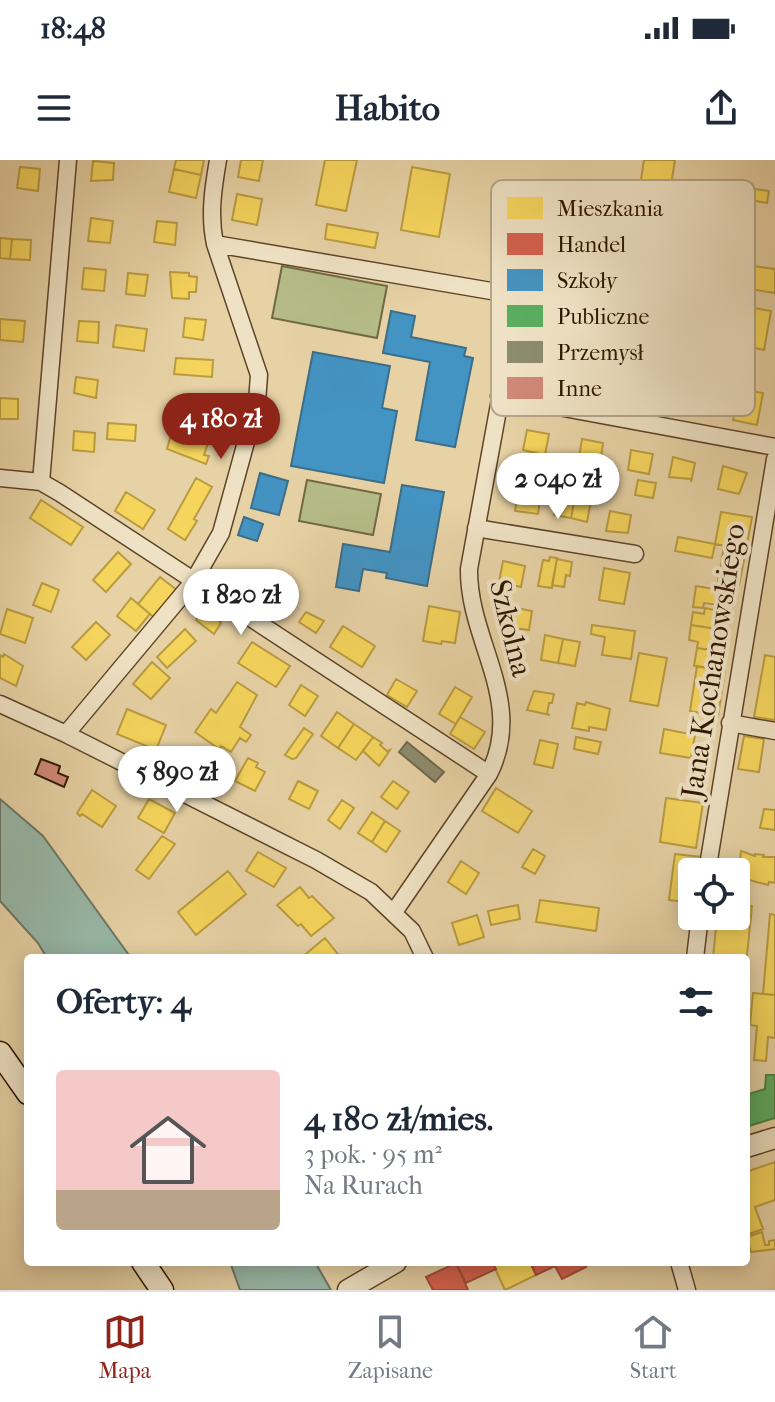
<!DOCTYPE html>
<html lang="pl">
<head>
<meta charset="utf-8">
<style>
  body { margin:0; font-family:"IM FELL French Canon",serif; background:#f6f6f7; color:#1f2937; height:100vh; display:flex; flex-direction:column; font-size:30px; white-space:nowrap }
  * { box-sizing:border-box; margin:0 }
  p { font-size:26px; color:#747a83 }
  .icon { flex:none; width:44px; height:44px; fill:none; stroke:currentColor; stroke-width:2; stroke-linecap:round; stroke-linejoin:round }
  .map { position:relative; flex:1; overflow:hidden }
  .sheet { position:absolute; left:24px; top:794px; width:726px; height:312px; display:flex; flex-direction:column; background:#fff; border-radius:8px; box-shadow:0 4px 20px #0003 }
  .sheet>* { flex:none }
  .buttons { position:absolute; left:678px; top:698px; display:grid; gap:16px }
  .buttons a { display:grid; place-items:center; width:72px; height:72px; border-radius:8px; background:#fff; box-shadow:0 4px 20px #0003; font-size:40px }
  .price { position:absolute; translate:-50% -68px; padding:0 18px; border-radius:28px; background:#fff; color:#222; font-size:26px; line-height:52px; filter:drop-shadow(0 2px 4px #0008) }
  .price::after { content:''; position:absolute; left:50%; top:48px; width:24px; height:18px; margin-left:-12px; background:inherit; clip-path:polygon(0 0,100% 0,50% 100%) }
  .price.current { background:#8f2418; color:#fff }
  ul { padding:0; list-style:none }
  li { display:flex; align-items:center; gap:24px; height:200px; padding:0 32px }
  li span { display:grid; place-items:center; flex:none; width:224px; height:160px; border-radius:8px; color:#555 }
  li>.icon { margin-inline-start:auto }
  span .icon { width:96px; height:96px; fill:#fffc; stroke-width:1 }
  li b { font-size:34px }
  h2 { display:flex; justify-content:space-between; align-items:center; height:96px; padding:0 32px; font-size:34px }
  .status { display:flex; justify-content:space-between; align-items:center; height:56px; padding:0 40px; background:#fff; direction:ltr }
  .status svg { height:22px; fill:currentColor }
  header { display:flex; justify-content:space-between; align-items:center; height:104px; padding:0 32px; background:#fff; font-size:36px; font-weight:700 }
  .menu { display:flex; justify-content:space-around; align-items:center; height:112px; border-top:2px solid #e0e1e3; background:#fff; font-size:22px; color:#747a83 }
  .menu a { display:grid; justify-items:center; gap:4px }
  .menu .current { color:#8f2418 }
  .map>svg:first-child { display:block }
  .green { fill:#b5bc87; stroke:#726944; stroke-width:2 }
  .water { fill:#97b8a8; stroke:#6d7765; stroke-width:2 }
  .homes { fill:#f6d55c; stroke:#ba9c40; stroke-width:2 }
  .shops { fill:#d6604d; stroke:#a44a36; stroke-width:2 }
  .schools { fill:#4393c3; stroke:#3d6e88; stroke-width:2 }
  .public { fill:#5aae61; stroke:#4d8044; stroke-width:2 }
  .industry { fill:#8c8c6e; stroke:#70694d; stroke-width:2 }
  .building { fill:#d08877; stroke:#2f1600; stroke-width:2 }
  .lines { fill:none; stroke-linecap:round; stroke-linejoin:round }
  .minor-casing { stroke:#5d4529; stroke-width:19 }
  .tertiary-casing { stroke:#5d4529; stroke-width:23 }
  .secondary-casing { stroke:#2f1600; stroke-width:25 }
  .minor { stroke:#efe2c4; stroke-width:16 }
  .tertiary { stroke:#efe2c4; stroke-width:20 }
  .secondary { stroke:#efe2c4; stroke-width:22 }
  .labels { text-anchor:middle; stroke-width:8; stroke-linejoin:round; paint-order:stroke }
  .street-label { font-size:30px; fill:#2f1600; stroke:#efe2c4 }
  .key { fill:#efe2c4; stroke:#b5a589; stroke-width:2 }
  .key-label { font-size:22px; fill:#2f1600 }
</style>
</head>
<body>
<div class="status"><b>18:48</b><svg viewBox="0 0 49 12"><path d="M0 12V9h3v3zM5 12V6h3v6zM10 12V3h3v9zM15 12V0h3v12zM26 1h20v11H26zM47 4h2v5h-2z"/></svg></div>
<header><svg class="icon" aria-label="menu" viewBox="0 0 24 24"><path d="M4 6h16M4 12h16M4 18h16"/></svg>Habito<svg class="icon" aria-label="share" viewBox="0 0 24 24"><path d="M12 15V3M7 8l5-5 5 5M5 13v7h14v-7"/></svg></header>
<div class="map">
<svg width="775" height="1130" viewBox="0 0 775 1130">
  <rect width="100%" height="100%" fill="#e7d2a5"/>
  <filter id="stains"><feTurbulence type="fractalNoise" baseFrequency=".0025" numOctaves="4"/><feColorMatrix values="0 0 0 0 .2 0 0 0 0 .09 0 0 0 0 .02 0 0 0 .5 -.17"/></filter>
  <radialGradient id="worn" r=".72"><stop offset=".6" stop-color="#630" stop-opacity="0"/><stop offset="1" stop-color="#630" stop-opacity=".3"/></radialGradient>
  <!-- green -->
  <path class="green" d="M282 106 387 126 377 178 272 158Z
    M307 320 381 334 373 375 299 361Z"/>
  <!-- water -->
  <path class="water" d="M0 639 43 676 131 798H47L38 783 0 741Z
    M230 1102H315L331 1130H240Z"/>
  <!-- homes -->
  <path class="homes" d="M176 0H204L201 15 174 9Z
    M241 0H263L259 21 238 17Z
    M325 0H357L346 51 316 45Z
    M644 0H675L663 76 633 71Z
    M93 1 114 3 113 20 91 21Z
    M20 7 40 9 38 31 17 28Z
    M412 7 450 14 439 77 401 70Z
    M174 9 201 15 196 38 169 32Z
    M747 28 769 31 767 43 745 39Z
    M237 34 262 39 257 65 232 60Z
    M91 58 113 61 110 83 88 81Z
    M157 61 177 63 175 85 154 82Z
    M327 64 378 73 375 88 325 79Z
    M0 78 12 79 10 99 0 98Z
    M12 79 31 80 30 100 10 99Z
    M747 105 775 109V133L744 128Z
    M84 108 106 110 104 131 82 129Z
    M170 112 189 113V116L197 117 196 132H189V139L172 138Z
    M128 113 148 115 145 136 126 134Z
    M742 146 771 151 764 190 735 184Z
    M185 158 206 160 203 180 183 177Z
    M0 159 25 161 23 182 0 180Z
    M79 161 99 162 98 183 77 181Z
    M116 165 147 169 144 191 113 187Z
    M176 198 213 200 212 217 174 214Z
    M76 217 98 220 96 238 74 233Z
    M738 229 763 233 757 265 733 260Z
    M189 235 214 238 213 242 222 243 220 255 212 254 211 259 193 257 194 251 187 250Z
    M0 238 18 239V259H0Z
    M108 263 136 265 135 281 107 279Z
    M527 270 549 274 545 295 523 290Z
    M74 271 95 273 94 292 73 290Z
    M172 271 209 280 204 295 209 296 206 304 167 289Z
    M582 279 603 283 601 298 579 297Z
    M631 290 653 294 649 314 628 310Z
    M673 297 695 303 691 322V319L669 317Z
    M723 306 747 313 739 334 718 329Z
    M196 318 212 327 194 359 197 361 185 380 168 369Z
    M638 320 656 323 653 338 635 335Z
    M519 327 538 331V334H541L538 354 515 351Z
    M559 329 576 332 571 358 554 355Z
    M126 332 155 350 143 369 115 351Z
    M576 332 592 335 587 362 571 358Z
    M41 340 83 367 71 385 30 358Z
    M610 351 631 355 628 373 606 371Z
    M721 352 752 357 746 390 715 384Z
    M678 377 715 384 712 398 675 391Z
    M724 386 746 390 739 425 718 421Z
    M118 392 131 404 106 432 93 420Z
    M550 397 557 398 552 428 538 426 543 400 549 401Z
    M557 399 572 402 570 416 566 415 564 427 552 425Z
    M503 401 525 406 521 427 499 422Z
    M604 408 630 413 624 444 599 440Z
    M160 417 178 431 156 459 138 444Z
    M42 423 59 430 51 452 33 445Z
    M696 426 721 430 719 445 704 443 703 448 693 447Z
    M131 438 150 454 136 471 117 456Z
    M429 446 460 452 455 483 442 481 441 484 423 481Z
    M511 447 532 451 529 470 508 467Z
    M705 448 719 451 717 469 691 465 693 452 704 454Z
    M7 449 33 458 25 483 0 474Z
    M203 451 209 455 211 452 221 463 214 474 196 460Z
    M306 452 324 461 316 473 299 462Z
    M96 462 110 475 86 500 72 487Z
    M592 465 635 471 631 499 602 495 605 477 591 474Z
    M691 465 717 469 713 490 697 488 698 482 689 480Z
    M343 466 375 486 362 507 330 487Z
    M185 469 196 481 167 508 157 497Z
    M545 475 563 479 558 503 541 500Z
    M563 479 580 482 575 506 558 503Z
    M252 482 290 506 276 527 238 503Z
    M697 488 722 492 719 510 694 506Z
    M639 493 667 498 658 546 630 541Z
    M4 494 23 506 16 526 0 518V495L3 497Z
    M765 495 775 497V560L754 557Z
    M152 502 170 518 151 539 133 524Z
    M697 506 725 511 718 556 690 551Z
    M396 519 417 531 407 547 387 535Z
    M237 522 257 535 240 567 251 575 246 582 240 578 231 592 221 586 219 589 195 572 211 549 216 553Z
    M301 525 318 536 305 556 289 545Z
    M455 527 472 537 456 564 439 554Z
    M534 531 554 534 552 543H549L547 554 550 555 527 550Z
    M586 542 610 549 606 570 589 567V571L572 568 577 543 585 545Z
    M127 549 166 565 156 590 117 574Z
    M337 552 354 564 338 588 321 576Z
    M460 557 485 572 474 589 450 574Z
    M354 564 373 577 356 600 338 588Z
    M304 568 313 574 296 598 292 599 285 595Z
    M664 569 695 575 691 598 660 593Z
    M744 576 764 579 759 612 738 609Z
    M373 577 382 583 380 585 387 591 390 590 379 606 363 591Z
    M576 577 601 582 598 594 574 589Z
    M540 580 558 584 553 608 534 604Z
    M187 591 224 612 211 636 173 615Z
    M248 598 258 603 256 607 265 612 255 631 235 621Z
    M298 621 318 631 309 649 289 639Z
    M393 621 409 632 397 649 381 637Z
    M496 628 532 651 518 673 482 651Z
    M92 630 116 646 102 667 82 654 80 656 77 653Z
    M666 638 703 643 696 688 660 682Z
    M149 639 175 653 164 673 138 658Z
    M342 640 354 648 340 669 328 660Z
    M764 649 775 650V670L760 668Z
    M372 652 385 661 372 682 358 673Z
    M385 661 400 671 386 692 372 682Z
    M162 676 175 684 149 719 136 710Z
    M533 689 545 696 535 714 522 707Z
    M741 691 755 696V694L764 695 763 697H775V723L769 722 768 725 738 717Z
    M258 692 286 708 274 727 246 711Z
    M675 694 701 697 699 712H692V743L669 740Z
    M461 701 479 713 466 734 448 722Z
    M228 711 246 734 196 775 178 752Z
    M300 727 309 738 312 736 334 758 311 776 301 764 298 766 277 745Z
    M540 740 599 748 596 771 536 762Z
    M736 744 752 746 746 805V798H713L717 756H736Z
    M518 745 520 759 491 765 488 751Z
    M770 754 775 755V835L763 834Z
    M477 755 484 777 459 785 452 763Z
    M325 778 341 798H301Z
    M753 833 775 835V878L768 877 766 901 754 900 757 866 750 865Z
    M775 1002V1040L755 1047 763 1069 746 1075V1012Z
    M762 1072 765 1085H769V1081L775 1080V1089L751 1092 747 1077Z
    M492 1102H530L536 1115 505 1130Z"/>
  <!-- shops -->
  <path class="shops" d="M492 1102 496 1109 466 1123 456 1103Z
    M530 1102H585L586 1107 562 1119 555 1106 536 1115Z
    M456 1103 468 1130H433L426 1117Z"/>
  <!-- schools -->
  <path class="schools" d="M391 151 415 156 411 177 466 188 464 196 473 198 455 287 416 280 430 202 383 193Z
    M313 192 390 206 382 248 397 251 384 323 291 306Z
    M260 313 288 321 279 355 251 348Z
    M402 325 444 332 427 426 386 418 387 413 363 409 359 431 336 427 343 384 390 392Z
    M244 357 263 364 257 381 238 375Z"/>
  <!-- public -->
  <path class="public" d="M766 915H775V958L746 967V935L765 929Z"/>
  <!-- industry -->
  <path class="industry" d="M407 582 444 612 435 622 399 592Z"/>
  <!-- building -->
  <path class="building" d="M41 599 60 606 58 613 68 617 64 627 35 614Z"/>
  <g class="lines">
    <defs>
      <path id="minor" d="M215 84 497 132 517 146 469 409C468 481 526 541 489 614L394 752
        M499 236 775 287
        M0 318 41 322 60 333 489 614
        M41 322 68 0
        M476 368 635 394
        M0 544 66 574 316 700 371 732 412 771 425 798
        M730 563 775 571
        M66 574 193 422 221 373 257 242 259 215 215 84C209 55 213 29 218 0
        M707 712 775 299
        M695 798 700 756
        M679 1102 687 1130"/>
      <path id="tertiary" d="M746 987 775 978
        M348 1130 396 1102"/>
      <path id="secondary" d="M0 893 28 933
        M143 1102 162 1130"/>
    </defs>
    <!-- minor casing -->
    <use href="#minor" class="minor-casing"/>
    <!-- tertiary casing -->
    <use href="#tertiary" class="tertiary-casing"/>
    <!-- secondary casing -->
    <use href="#secondary" class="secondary-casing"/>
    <!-- minor -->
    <use href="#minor" class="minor"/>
    <!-- tertiary -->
    <use href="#tertiary" class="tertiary"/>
    <!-- secondary -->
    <use href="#secondary" class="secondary"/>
  </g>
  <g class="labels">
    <!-- street labels -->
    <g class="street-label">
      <text transform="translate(511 468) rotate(76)" y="10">Szkolna</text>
      <text transform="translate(713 501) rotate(-81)" y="10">Jana Kochanowskiego</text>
    </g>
  </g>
  <!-- legend -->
  <rect x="491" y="20" width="264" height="236" rx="12" class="key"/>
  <rect x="507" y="37" width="36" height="22" fill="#f6d55c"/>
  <rect x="507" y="73" width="36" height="22" fill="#d6604d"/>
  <rect x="507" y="109" width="36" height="22" fill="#4393c3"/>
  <rect x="507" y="145" width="36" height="22" fill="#5aae61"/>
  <rect x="507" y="181" width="36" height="22" fill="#8c8c6e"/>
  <rect x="507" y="217" width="36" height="22" fill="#d08877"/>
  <g class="key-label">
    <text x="557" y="56">Mieszkania</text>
    <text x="557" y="92">Handel</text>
    <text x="557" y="128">Szkoły</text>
    <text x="557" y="164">Publiczne</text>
    <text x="557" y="200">Przemysł</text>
    <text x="557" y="236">Inne</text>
  </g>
  <rect width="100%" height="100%" filter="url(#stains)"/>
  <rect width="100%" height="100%" fill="url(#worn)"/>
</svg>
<div class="buttons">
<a><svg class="icon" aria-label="locate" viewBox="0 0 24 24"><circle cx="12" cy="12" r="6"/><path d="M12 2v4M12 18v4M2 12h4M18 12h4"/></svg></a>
</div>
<b class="price current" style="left:221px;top:301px">4 180 zł</b>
<b class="price" style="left:558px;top:361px">2 040 zł</b>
<b class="price" style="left:241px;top:477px">1 820 zł</b>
<b class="price" style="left:177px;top:654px">5 890 zł</b>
<section class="sheet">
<h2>Oferty: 4<svg class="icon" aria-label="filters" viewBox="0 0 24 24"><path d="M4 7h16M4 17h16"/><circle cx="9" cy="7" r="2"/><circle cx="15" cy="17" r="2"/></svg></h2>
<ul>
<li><span style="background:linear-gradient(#f6c9c9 75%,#b9a48a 0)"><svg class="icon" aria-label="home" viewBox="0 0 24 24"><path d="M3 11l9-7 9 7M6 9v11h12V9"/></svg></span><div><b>4 180 zł/mies.</b><p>3 pok. · 95 m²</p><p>Na Rurach</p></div></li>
</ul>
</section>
</div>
<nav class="menu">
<a class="current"><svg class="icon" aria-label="map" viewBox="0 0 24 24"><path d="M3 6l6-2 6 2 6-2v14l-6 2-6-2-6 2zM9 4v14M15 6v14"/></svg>Mapa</a>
<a><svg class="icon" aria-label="saved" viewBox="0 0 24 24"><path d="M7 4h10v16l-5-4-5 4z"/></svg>Zapisane</a>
<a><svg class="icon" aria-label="home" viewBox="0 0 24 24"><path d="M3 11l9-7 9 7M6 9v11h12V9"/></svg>Start</a>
</nav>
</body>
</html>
